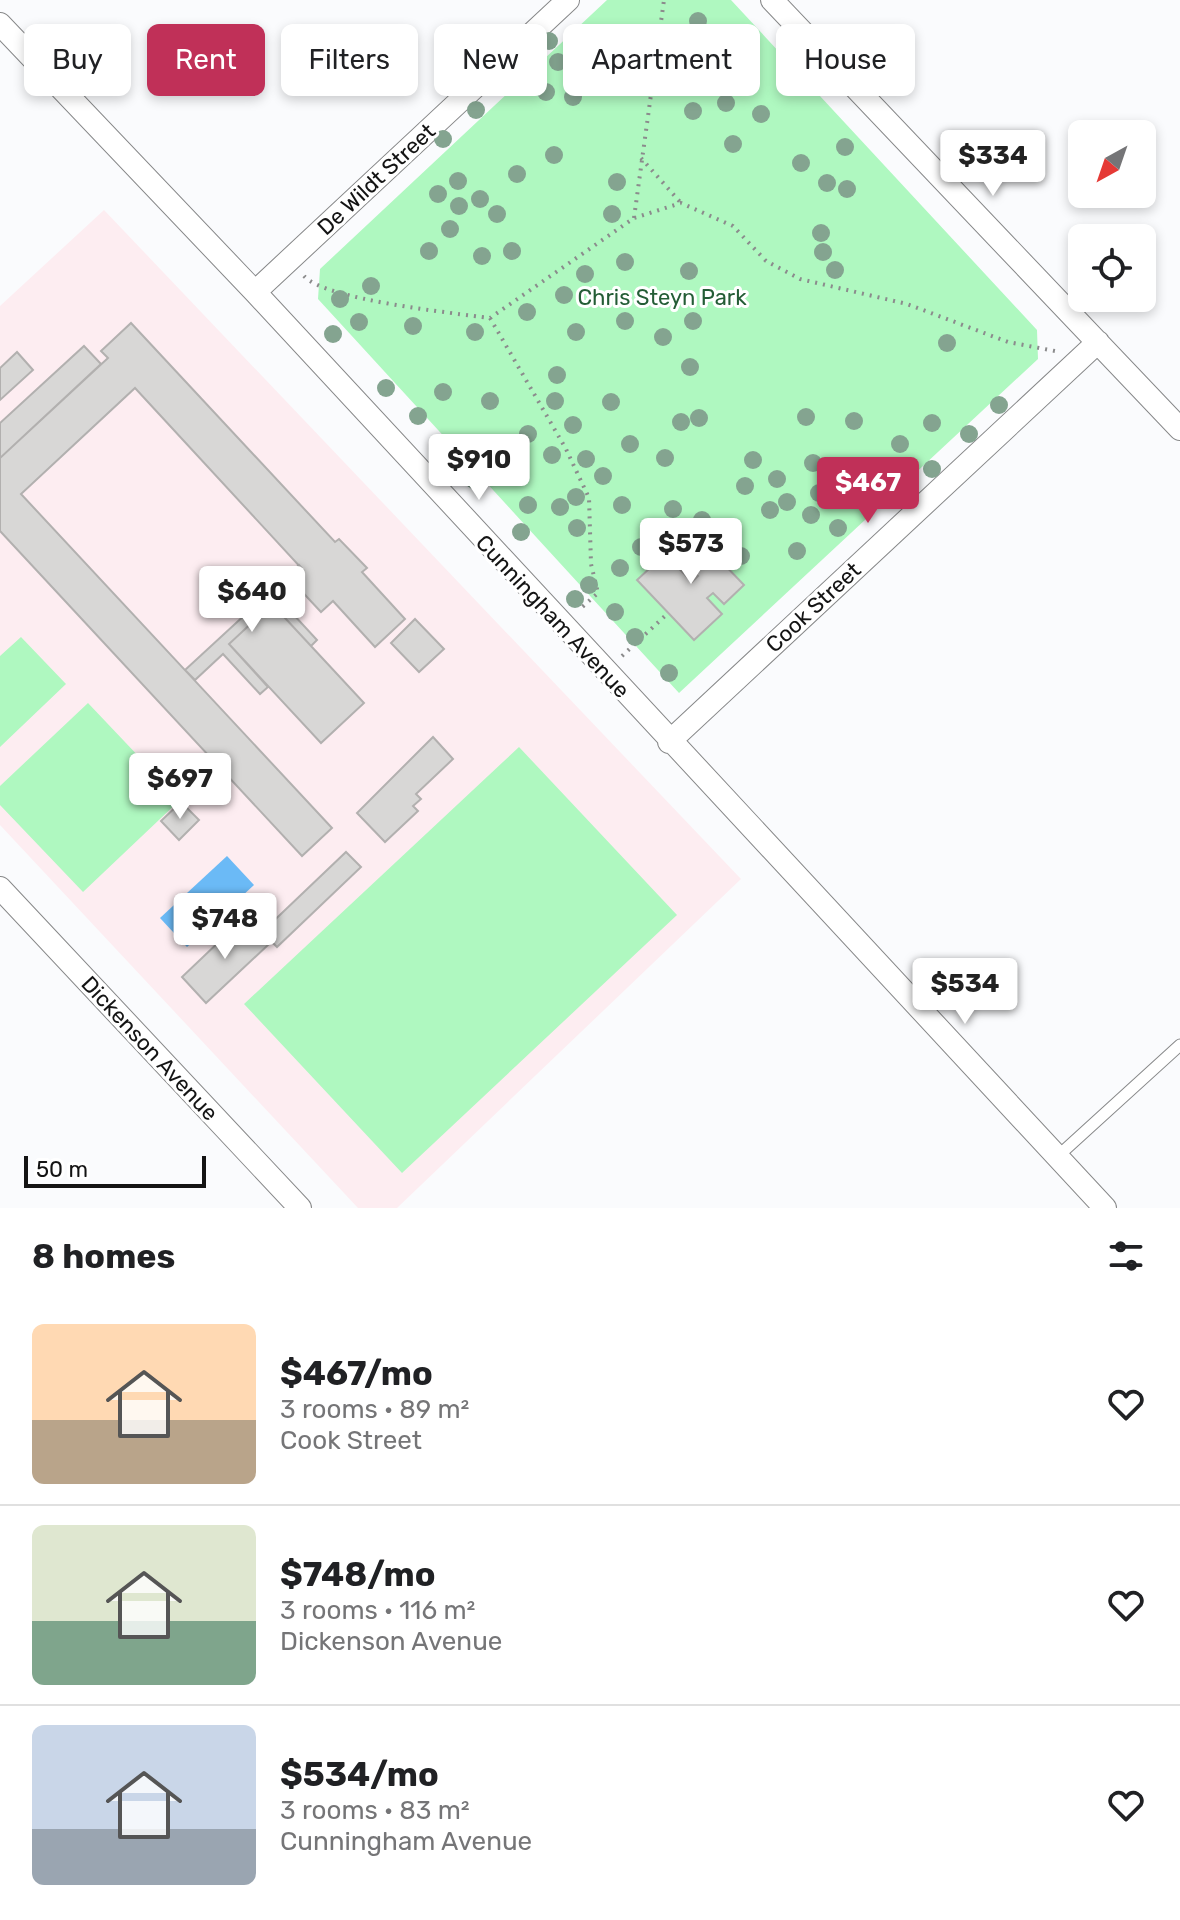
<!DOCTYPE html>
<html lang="en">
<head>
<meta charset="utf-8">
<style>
  body { margin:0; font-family:Rubik,sans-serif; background:#f6f6f6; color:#202124; height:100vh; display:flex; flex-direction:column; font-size:30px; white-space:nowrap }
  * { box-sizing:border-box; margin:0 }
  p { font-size:26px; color:#757577 }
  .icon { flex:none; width:44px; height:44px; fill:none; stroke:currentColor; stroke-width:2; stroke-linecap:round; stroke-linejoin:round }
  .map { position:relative; height:1208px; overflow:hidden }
  .side { display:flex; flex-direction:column; background:#fff; flex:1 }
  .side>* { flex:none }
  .guide { position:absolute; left:24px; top:24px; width:1132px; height:72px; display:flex; gap:16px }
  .needle { width:52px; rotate:220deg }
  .buttons { position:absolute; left:1068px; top:120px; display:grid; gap:16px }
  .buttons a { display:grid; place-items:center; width:88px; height:88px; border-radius:12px; background:#fff; box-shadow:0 4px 12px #0003; font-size:40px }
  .scale { position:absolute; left:24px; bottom:20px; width:182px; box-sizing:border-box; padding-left:8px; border:4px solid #141414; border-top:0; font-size:22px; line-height:28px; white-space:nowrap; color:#141414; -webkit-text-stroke:6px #fff; paint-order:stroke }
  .price { position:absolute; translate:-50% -68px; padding:0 18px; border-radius:8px; background:#fff; color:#222; font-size:26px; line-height:52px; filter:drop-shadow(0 2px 4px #0008) }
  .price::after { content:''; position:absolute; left:50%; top:48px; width:24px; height:18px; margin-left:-12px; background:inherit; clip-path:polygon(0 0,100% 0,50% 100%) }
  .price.on { background:#c03058; color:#fff }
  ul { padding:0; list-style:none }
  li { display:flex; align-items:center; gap:24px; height:200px; padding:0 32px }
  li+li { border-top:2px solid #e0e0e0 }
  li span { display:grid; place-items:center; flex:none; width:224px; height:160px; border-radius:12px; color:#555 }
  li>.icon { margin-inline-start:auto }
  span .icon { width:96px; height:96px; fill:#fffc; stroke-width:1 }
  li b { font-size:34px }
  h2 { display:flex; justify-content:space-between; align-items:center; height:96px; padding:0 32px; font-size:34px }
  .pill { padding:0 28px; border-radius:12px; background:#fff; box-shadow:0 4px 12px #0003; font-size:28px; line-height:72px }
  .pill.on { background:#c03058; color:#fff }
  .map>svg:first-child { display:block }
  .education { fill:#fdedf1 }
  .green { fill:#aff8c0 }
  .water { fill:#6bbaf6 }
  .building { fill:#d8d7d6; stroke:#b2b0af; stroke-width:2 }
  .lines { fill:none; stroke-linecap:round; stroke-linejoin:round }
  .lane-casing { stroke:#878889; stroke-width:13 }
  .street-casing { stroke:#878889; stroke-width:24 }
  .path { stroke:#8b8b8c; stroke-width:4; stroke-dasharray:2 6; stroke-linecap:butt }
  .lane { stroke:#fff; stroke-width:11 }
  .street { stroke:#fff; stroke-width:22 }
  .tree { fill:#84a490 }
  .labels { text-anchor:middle; stroke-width:6; stroke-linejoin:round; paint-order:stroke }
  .street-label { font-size:22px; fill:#141414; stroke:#fff }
  .park-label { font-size:22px; fill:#245d36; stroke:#fff }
</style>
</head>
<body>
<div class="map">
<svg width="1180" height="1208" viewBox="0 0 1180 1208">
  <rect width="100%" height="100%" fill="#fafbfd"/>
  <!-- education -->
  <path class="education" d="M104 210 741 879 397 1208H358L0 825V306Z"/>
  <!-- green -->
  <path class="green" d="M607 0H731L1037 330 1038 359 679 693 318 299 320 269Z
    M21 637 66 684 0 747V656Z
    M88 703 180 800 83 892 0 805V786Z
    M519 747 677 915 402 1173 244 1004Z"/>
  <!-- water -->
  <path class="water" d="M227 856 254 885 187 947 160 918Z"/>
  <!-- building -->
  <path class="building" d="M131 323 335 542 339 539 367 568 362 572 405 619 375 647 333 601 321 612 293 582 304 571 135 388 21 494 332 828 302 856 0 531V458L108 358 101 351Z
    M84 346 101 364 0 458V423Z
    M17 352 33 370 0 400V368Z
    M692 531 744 585 724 604 713 593 707 598 722 614 694 640 637 580 665 554 692 582 698 576 673 550Z
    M675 552 698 576 692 582 669 558Z
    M299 565 304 571 293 582 296 585 280 600 317 640 311 646 272 604 229 644 268 687 260 694 223 654 195 680 185 670Z
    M272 604 364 703 321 743 229 644Z
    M415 619 444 649 419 672 391 643Z
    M433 737 453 759 416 794 421 799 413 806 418 811 385 842 357 813Z
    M181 802 199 820 179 840 161 821Z
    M346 852 361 867 277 947 262 932Z
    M243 919 268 945 206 1003 182 977Z"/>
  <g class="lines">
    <defs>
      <path id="lane" d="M1057 1157 1180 1045"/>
      <path id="street" d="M772 0 1180 429
        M0 24 255 292 1105 1208
        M255 292 568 0
        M669 742 1098 342
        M0 888 300 1208"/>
    </defs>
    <!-- lane casing -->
    <use href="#lane" class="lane-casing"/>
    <!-- street casing -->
    <use href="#street" class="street-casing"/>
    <!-- path -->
    <path class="path" d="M641 158 681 203
      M634 218 664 0
      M304 276C325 300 454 313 490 318L634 218 681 203 733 226 766 261 800 279 907 304 1008 342 1055 351
      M490 318 566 449 589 498 591 564 598 593 580 609
      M622 656 666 615"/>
    <!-- lane -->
    <use href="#lane" class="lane"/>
    <!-- street -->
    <use href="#street" class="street"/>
  </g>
  <!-- trees -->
  <g class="tree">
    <circle cx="698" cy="21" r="9"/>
    <circle cx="598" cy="36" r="9"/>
    <circle cx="549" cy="41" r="9"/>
    <circle cx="558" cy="62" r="9"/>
    <circle cx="735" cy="72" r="9"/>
    <circle cx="511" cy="74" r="9"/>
    <circle cx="603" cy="85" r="9"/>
    <circle cx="546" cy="92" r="9"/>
    <circle cx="573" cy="97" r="9"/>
    <circle cx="726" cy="103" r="9"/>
    <circle cx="476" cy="110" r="9"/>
    <circle cx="693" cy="111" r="9"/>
    <circle cx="761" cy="114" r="9"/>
    <circle cx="443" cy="139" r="9"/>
    <circle cx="733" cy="144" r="9"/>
    <circle cx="845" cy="147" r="9"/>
    <circle cx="554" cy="155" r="9"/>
    <circle cx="801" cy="163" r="9"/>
    <circle cx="517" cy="174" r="9"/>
    <circle cx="458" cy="181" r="9"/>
    <circle cx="617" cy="182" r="9"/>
    <circle cx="827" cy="183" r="9"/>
    <circle cx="847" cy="189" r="9"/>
    <circle cx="438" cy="194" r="9"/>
    <circle cx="480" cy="199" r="9"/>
    <circle cx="459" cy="206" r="9"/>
    <circle cx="497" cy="214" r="9"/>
    <circle cx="612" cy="214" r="9"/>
    <circle cx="450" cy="229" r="9"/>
    <circle cx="821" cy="233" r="9"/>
    <circle cx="429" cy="251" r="9"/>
    <circle cx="512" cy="251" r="9"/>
    <circle cx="823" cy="252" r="9"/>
    <circle cx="482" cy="256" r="9"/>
    <circle cx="625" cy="262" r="9"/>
    <circle cx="835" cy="270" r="9"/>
    <circle cx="689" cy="271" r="9"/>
    <circle cx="585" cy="274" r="9"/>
    <circle cx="371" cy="286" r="9"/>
    <circle cx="564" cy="295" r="9"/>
    <circle cx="340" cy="299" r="9"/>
    <circle cx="527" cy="312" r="9"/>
    <circle cx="625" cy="321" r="9"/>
    <circle cx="693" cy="321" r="9"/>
    <circle cx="359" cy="322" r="9"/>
    <circle cx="413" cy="326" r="9"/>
    <circle cx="475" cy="332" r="9"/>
    <circle cx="576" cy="332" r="9"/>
    <circle cx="333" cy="334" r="9"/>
    <circle cx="663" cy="337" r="9"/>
    <circle cx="947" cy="343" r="9"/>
    <circle cx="690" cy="367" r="9"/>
    <circle cx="557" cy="375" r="9"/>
    <circle cx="386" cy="388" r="9"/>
    <circle cx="443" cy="392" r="9"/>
    <circle cx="490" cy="401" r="9"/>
    <circle cx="555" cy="401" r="9"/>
    <circle cx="611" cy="402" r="9"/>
    <circle cx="999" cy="405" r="9"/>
    <circle cx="418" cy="416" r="9"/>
    <circle cx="806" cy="417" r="9"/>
    <circle cx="699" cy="418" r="9"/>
    <circle cx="854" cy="421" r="9"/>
    <circle cx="681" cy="422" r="9"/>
    <circle cx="932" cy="423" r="9"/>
    <circle cx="573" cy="425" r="9"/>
    <circle cx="528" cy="434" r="9"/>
    <circle cx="969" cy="434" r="9"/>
    <circle cx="630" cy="444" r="9"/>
    <circle cx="900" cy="444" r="9"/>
    <circle cx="446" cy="446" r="9"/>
    <circle cx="552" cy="455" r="9"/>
    <circle cx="665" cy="458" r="9"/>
    <circle cx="586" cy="459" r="9"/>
    <circle cx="753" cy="460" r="9"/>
    <circle cx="488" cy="461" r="9"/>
    <circle cx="813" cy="463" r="9"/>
    <circle cx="932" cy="469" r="9"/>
    <circle cx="862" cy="470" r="9"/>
    <circle cx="603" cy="476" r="9"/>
    <circle cx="777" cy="479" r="9"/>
    <circle cx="474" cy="480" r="9"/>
    <circle cx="745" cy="486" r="9"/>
    <circle cx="850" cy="491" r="9"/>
    <circle cx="819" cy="493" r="9"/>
    <circle cx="576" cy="497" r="9"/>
    <circle cx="899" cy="500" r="9"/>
    <circle cx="787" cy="502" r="9"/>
    <circle cx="528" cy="505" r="9"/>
    <circle cx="622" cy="505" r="9"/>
    <circle cx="560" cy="507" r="9"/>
    <circle cx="673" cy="509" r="9"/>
    <circle cx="770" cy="510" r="9"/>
    <circle cx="811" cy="515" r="9"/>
    <circle cx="702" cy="520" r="9"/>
    <circle cx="577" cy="528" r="9"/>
    <circle cx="838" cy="528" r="9"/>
    <circle cx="521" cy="532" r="9"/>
    <circle cx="641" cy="547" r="9"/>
    <circle cx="797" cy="551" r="9"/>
    <circle cx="741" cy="556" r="9"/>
    <circle cx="620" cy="568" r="9"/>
    <circle cx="589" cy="585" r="9"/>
    <circle cx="575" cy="599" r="9"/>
    <circle cx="615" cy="612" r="9"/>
    <circle cx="635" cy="637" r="9"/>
    <circle cx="669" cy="673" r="9"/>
  </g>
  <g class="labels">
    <!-- street labels -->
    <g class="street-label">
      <text transform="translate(376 179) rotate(-43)" y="8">De Wildt Street</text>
      <text transform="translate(813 607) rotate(-43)" y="8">Cook Street</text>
      <text transform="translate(553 616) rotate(47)" y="8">Cunningham Avenue</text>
      <text transform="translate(150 1048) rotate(47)" y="8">Dickenson Avenue</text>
    </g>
    <!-- park labels -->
    <g class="park-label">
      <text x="662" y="305">Chris Steyn Park</text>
    </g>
  </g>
</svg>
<div class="buttons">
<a><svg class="needle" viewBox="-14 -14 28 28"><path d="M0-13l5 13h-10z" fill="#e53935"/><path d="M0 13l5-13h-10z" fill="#757577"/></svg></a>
<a><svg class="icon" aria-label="locate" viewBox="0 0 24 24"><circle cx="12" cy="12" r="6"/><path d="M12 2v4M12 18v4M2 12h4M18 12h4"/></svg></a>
</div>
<div class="scale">50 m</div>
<b class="price" style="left:993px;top:198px">$334</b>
<b class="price" style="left:479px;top:502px">$910</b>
<b class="price on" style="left:868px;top:525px">$467</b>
<b class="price" style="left:691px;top:586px">$573</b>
<b class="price" style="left:252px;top:634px">$640</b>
<b class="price" style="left:180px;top:821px">$697</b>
<b class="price" style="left:225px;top:961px">$748</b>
<b class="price" style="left:965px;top:1026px">$534</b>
<div class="guide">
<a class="pill">Buy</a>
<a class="pill on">Rent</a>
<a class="pill">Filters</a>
<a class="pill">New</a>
<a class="pill">Apartment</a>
<a class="pill">House</a>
</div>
</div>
<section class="side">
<h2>8 homes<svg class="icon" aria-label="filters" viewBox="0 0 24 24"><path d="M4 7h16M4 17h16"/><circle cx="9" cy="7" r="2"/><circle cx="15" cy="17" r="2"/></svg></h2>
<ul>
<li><span style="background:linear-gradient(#ffd9b3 60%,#b9a48a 0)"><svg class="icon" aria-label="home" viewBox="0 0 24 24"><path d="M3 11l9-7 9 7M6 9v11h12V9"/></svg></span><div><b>$467/mo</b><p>3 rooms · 89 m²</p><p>Cook Street</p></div><svg class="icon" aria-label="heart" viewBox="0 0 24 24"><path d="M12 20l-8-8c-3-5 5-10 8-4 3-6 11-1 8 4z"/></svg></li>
<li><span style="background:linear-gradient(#dfe7d0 60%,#7fa58c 0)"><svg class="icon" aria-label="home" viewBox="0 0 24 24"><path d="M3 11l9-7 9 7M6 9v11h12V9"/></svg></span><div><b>$748/mo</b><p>3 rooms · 116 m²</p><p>Dickenson Avenue</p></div><svg class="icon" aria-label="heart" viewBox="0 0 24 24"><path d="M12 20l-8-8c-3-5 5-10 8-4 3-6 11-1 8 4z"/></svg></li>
<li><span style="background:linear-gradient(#c9d6e8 65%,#9aa5b1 0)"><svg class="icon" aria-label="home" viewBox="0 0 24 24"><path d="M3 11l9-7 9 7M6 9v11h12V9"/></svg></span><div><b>$534/mo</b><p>3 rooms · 83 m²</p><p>Cunningham Avenue</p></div><svg class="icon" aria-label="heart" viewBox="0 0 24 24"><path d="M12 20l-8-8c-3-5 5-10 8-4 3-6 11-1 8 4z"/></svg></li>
</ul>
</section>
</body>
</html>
